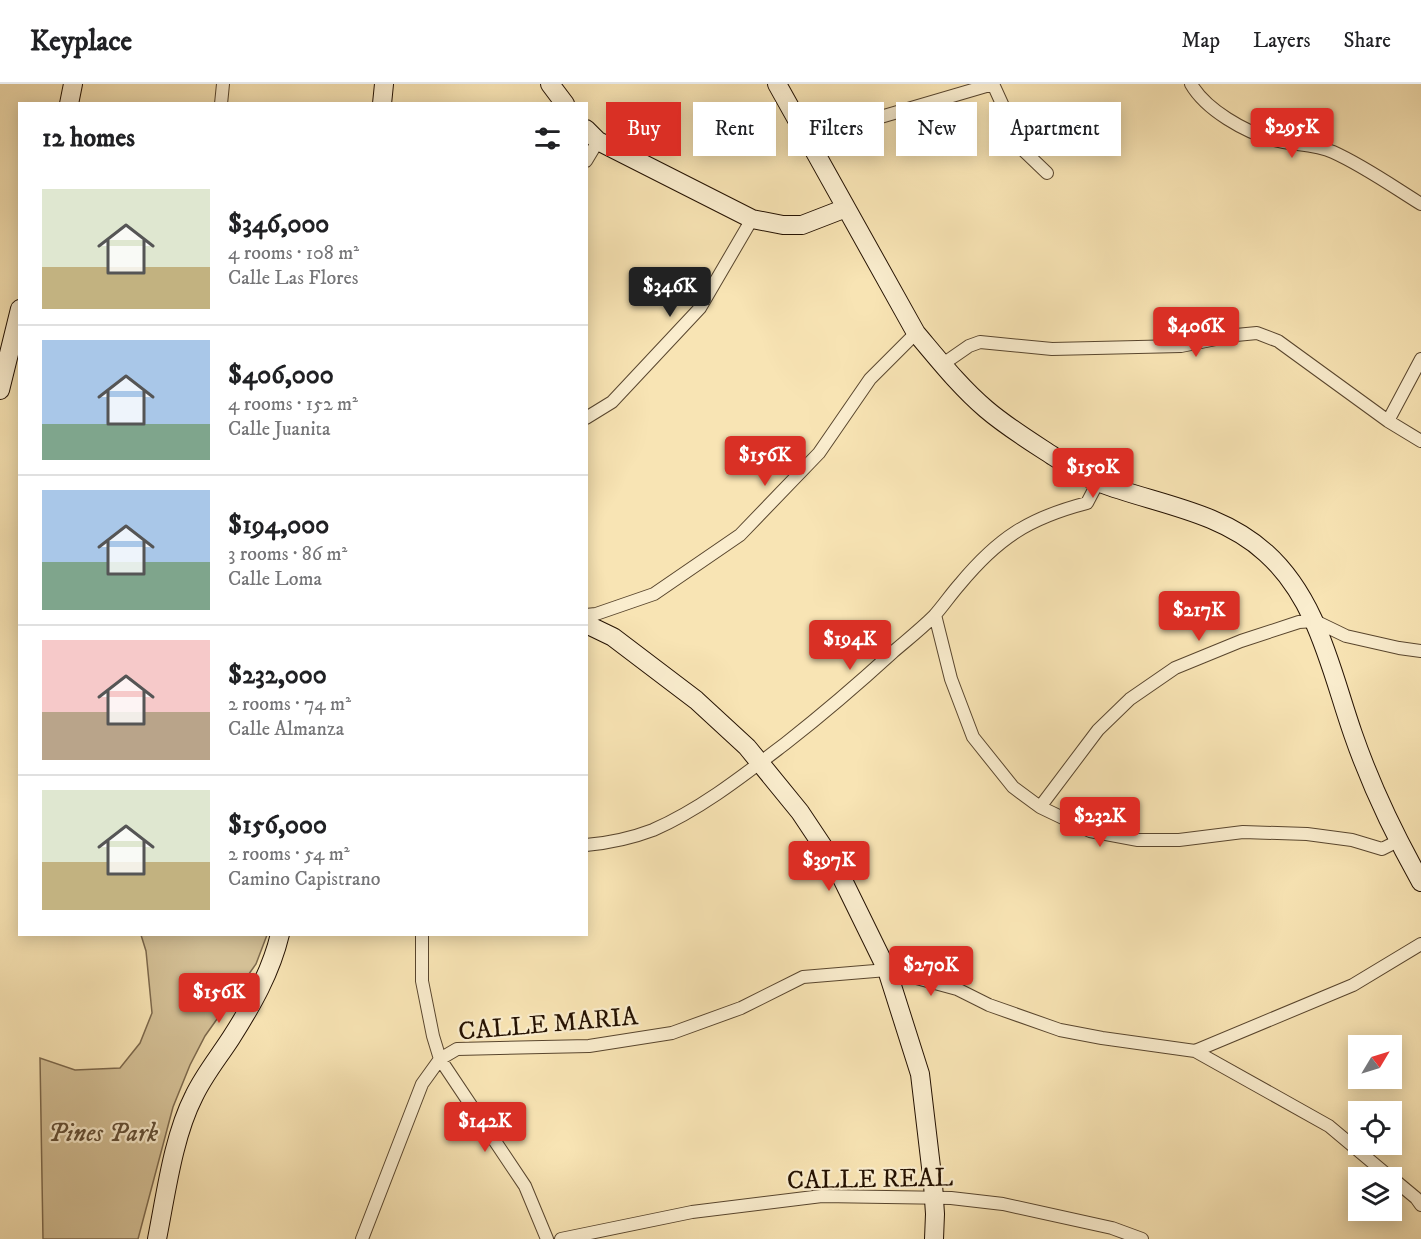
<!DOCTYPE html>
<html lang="en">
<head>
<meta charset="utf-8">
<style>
  body { margin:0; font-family:"IM FELL DW Pica",serif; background:#f2f2f2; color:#202124; height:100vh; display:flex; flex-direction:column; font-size:22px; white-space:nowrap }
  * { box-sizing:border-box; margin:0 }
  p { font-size:20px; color:#757577 }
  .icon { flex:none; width:33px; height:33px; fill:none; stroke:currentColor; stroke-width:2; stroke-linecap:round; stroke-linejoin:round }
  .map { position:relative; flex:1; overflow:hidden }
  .sheet { position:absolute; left:18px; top:18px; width:570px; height:834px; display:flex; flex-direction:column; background:#fff; border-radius:0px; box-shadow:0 3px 15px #0003 }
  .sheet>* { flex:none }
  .banner { position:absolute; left:606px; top:18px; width:570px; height:54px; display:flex; gap:12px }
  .needle { width:39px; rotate:52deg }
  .controls { position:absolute; left:1348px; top:951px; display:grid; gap:12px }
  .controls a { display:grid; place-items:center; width:54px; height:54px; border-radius:0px; background:#fff; box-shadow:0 3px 15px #0003; font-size:30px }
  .price { position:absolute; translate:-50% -51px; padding:0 14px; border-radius:6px; background:#d93025; color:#fff; font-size:20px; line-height:39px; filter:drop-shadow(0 2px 3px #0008) }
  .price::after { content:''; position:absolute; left:50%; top:36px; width:18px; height:14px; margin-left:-9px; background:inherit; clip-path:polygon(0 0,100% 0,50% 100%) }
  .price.current { background:#222; color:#fff }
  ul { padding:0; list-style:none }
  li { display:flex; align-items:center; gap:18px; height:150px; padding:0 24px }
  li+li { border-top:2px solid #e0e0e0 }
  li span { display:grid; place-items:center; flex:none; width:168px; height:120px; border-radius:0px; color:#555 }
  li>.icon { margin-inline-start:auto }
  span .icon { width:72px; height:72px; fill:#fffc; stroke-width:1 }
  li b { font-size:26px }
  h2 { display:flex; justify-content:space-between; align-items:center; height:72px; padding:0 24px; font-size:26px }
  .chip { padding:0 21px; border-radius:0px; background:#fff; box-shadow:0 3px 15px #0003; font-size:21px; line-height:54px }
  .chip.current { background:#d93025; color:#fff }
  header { display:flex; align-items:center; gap:36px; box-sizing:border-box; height:84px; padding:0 30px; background:#fff; border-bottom:2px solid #e0e0e0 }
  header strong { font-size:28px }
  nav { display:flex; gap:33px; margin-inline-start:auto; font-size:21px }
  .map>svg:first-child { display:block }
  .green { fill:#d4c096; stroke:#7c684c; stroke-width:1.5 }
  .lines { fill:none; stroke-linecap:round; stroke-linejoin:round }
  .street-casing { stroke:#59462e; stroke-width:14 }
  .secondary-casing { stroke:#241101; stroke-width:20 }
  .street { stroke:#faedce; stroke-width:12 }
  .secondary { stroke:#faedce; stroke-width:18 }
  .labels { text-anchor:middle; stroke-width:4.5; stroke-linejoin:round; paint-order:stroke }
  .street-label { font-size:26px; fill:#241101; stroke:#faedce }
  .park-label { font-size:26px; font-style:italic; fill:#624e35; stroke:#faedce }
</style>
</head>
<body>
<header>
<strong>Keyplace</strong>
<nav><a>Map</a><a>Layers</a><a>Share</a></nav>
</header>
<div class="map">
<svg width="1421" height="1155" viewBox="0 0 1421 1155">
  <rect width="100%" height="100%" fill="#f8e4b4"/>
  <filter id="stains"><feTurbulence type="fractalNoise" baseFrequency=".00333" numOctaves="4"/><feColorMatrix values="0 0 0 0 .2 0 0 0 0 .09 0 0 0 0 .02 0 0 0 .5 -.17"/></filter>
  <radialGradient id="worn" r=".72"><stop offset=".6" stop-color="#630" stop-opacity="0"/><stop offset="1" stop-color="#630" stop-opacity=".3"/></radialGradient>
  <!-- green -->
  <path class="green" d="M141 851H267L256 880 205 952 190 981 173 1023 138 1155H43L40 974 75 986 120 984 140 959 152 929 146 867Z"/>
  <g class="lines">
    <defs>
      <path id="street" d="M993 0 1023 66 1047 89
        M1191 0C1206 26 1245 48 1274 56 1293 61 1315 60 1333 68 1364 82 1392 102 1421 120
        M221 20 223 0
        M809 58 826 49 993 0
        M586 77 598 57
        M943 280 969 262 980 258 1052 265 1181 262 1236 251 1257 249 1278 257 1388 337 1421 357
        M586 334 612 318 700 224 752 135
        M1388 337 1421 275
        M586 531 596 530 654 510 740 451 819 369 870 295 916 249
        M935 531 951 595 973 653 1013 703 1040 723 1090 747 1138 756H1179L1243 748 1307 750 1352 756 1382 765 1398 757
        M1040 723 1098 646 1130 615 1175 584 1241 557 1299 538 1315 537 1346 552 1399 564 1421 567
        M586 761C609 759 632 754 653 746 701 725 744 691 786 659 823 630 858 600 893 568 907 556 921 545 934 532 943 522 951 510 960 500 998 454 1029 434 1087 419L1098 398
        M1195 967 1353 901 1421 860
        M1392 1094 1416 1114 1421 1121
        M362 1155 422 1000 440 975 433 952 422 897V850
        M547 1155 525 1102 440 975 457 965 589 962 672 949 741 924 803 893 887 886 957 905 989 921 1060 946 1102 954 1195 967 1329 1042 1391 1094
        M561 1155 692 1128 822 1112 951 1114 1003 1120 1112 1144 1142 1155"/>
      <path id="secondary" d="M550 0 565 20
        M777 0 916 249C938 275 960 303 986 325 1007 343 1030 357 1053 372 1068 381 1084 393 1100 399 1156 420 1220 427 1266 469 1318 516 1331 587 1353 650 1371 702 1394 750 1421 798
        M69 20 73 0
        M382 20 384 0
        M586 45 598 57 752 135 783 141H802L846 124
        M0 306 20 225
        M586 540 613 553 696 616 747 663 800 728 836 782 887 886 920 990 933 1100 935 1130 934 1155
        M157 1155C166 1110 173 1053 194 1012 204 991 218 974 231 954 252 921 271 888 280 850"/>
    </defs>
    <!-- street casing -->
    <use href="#street" class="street-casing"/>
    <!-- secondary casing -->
    <use href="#secondary" class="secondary-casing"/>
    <!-- street -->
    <use href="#street" class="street"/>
    <!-- secondary -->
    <use href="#secondary" class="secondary"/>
  </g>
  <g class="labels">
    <!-- street labels -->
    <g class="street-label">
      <text transform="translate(548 939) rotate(-5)" y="9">CALLE MARIA</text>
      <text transform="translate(870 1094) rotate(-1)" y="9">CALLE REAL</text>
    </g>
    <!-- park labels -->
    <g class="park-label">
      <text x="103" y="1057">Pines Park</text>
    </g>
  </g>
  <rect width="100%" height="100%" filter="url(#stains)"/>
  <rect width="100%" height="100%" fill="url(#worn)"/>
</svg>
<div class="controls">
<a><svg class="needle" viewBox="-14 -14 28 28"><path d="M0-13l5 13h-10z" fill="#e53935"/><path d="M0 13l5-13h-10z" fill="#757577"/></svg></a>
<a><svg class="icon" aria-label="locate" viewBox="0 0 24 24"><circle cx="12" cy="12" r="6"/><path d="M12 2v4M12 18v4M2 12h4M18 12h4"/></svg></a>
<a><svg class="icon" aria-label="layers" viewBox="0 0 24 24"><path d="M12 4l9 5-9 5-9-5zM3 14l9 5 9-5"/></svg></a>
</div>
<b class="price" style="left:1292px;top:75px">$295K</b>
<b class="price current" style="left:670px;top:234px">$346K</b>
<b class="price" style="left:1196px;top:274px">$406K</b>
<b class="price" style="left:765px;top:403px">$156K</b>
<b class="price" style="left:1093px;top:415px">$150K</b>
<b class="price" style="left:1199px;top:558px">$217K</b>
<b class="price" style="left:850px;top:587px">$194K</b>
<b class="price" style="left:1100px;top:764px">$232K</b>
<b class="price" style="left:829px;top:808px">$397K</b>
<b class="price" style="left:931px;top:913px">$270K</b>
<b class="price" style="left:219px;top:940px">$156K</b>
<b class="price" style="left:485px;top:1069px">$142K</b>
<div class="banner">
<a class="chip current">Buy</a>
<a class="chip">Rent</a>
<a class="chip">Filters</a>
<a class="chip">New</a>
<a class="chip">Apartment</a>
</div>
<section class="sheet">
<h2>12 homes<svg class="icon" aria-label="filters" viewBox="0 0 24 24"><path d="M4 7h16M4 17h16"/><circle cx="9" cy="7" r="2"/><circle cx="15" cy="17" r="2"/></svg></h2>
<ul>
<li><span style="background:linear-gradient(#dfe7d0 65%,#c2b280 0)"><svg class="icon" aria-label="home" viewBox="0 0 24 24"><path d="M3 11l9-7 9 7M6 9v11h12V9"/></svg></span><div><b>$346,000</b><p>4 rooms · 108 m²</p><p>Calle Las Flores</p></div></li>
<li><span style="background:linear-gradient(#a9c7e8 70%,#7fa58c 0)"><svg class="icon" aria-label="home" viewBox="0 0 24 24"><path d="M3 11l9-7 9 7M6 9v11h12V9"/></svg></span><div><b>$406,000</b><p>4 rooms · 152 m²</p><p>Calle Juanita</p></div></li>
<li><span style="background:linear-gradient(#a9c7e8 60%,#7fa58c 0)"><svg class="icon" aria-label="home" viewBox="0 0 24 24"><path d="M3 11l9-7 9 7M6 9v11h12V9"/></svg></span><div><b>$194,000</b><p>3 rooms · 86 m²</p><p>Calle Loma</p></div></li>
<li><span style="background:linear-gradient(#f6c9c9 60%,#b9a48a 0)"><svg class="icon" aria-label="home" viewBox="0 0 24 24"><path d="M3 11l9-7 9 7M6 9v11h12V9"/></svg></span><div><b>$232,000</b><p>2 rooms · 74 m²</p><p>Calle Almanza</p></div></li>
<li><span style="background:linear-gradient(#dfe7d0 60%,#c2b280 0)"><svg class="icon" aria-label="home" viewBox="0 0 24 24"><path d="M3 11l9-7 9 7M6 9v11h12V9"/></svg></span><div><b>$156,000</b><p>2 rooms · 54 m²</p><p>Camino Capistrano</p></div></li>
</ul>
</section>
</div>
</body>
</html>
